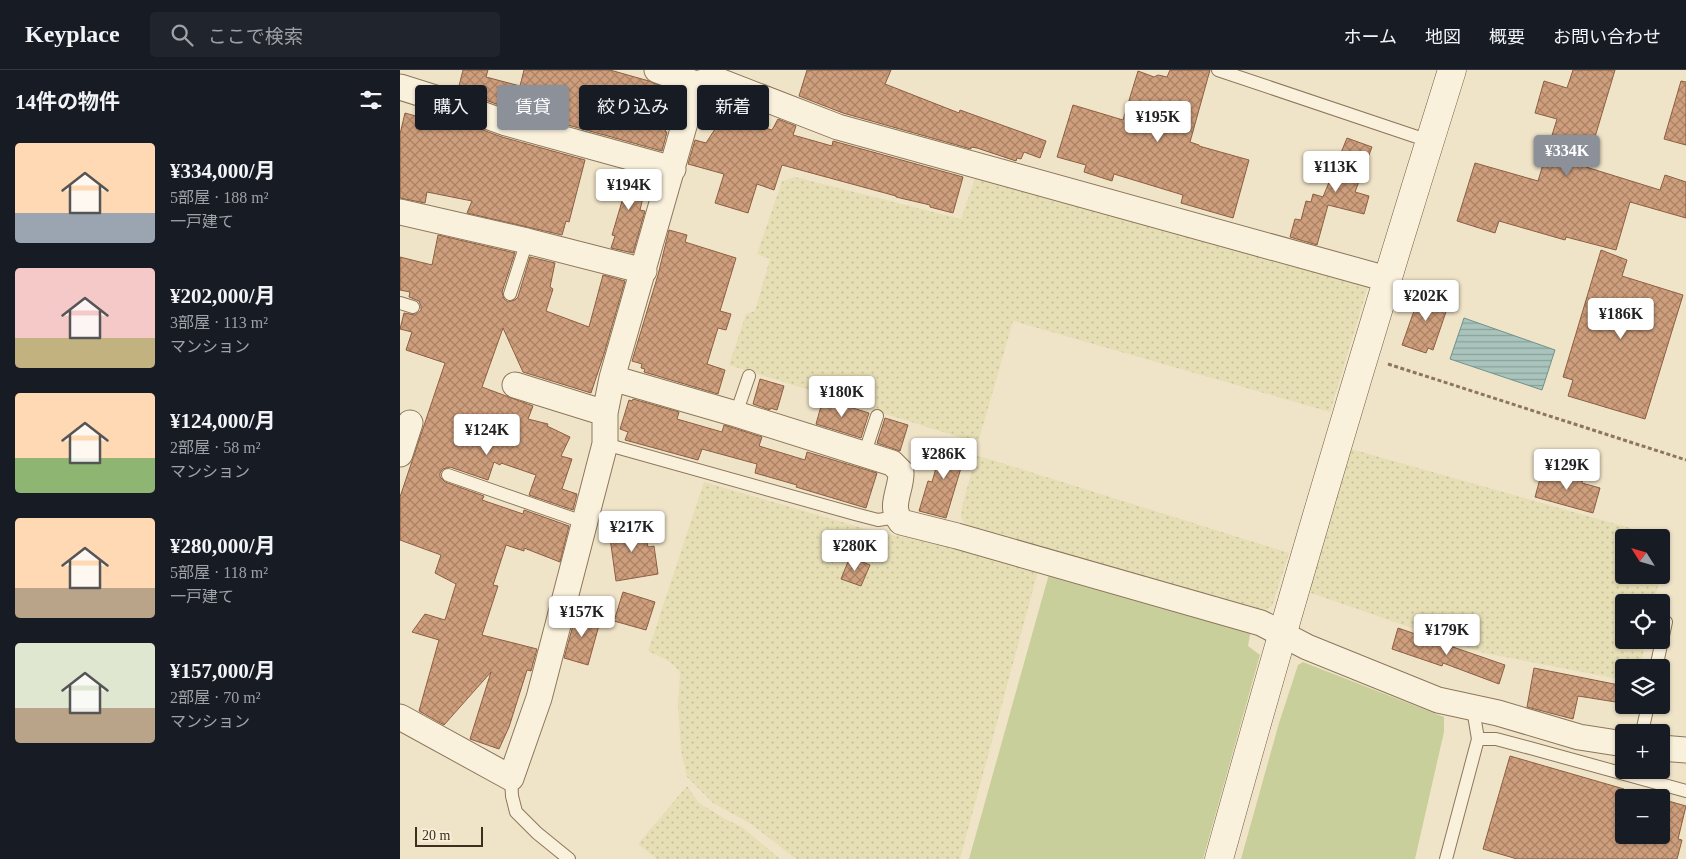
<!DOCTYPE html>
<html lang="ja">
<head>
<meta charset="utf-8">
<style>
  body { margin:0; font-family:"Times New Roman","Noto Sans JP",serif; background:#20242c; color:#f1f3f6; height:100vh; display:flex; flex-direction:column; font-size:19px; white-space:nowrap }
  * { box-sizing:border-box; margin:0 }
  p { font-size:16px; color:#9ea1a6 }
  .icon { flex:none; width:28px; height:28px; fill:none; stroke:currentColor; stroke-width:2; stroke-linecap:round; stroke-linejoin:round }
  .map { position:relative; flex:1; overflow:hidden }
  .details { display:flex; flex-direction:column; background:#171b24; width:400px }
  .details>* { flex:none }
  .hud { position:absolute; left:15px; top:15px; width:475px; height:45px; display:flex; gap:10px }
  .needle { width:32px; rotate:307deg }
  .controls { position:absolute; left:1215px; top:459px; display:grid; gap:10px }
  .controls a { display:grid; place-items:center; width:55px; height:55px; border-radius:5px; background:#171b24; box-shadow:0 1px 4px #0004; font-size:25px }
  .scale { position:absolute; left:15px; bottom:12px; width:68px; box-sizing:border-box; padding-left:5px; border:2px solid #3d2e20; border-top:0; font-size:14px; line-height:18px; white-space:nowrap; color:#3d2e20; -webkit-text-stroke:4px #f7eed8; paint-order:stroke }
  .price { position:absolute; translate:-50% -42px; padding:0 11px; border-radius:5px; background:#fff; color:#222; font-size:16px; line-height:32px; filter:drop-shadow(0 1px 2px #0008) }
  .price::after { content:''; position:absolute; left:50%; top:30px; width:15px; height:11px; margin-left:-8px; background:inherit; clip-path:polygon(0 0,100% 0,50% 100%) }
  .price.on { background:#8c9099; color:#fff }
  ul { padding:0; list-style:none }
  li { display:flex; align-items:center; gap:15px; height:125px; padding:0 15px }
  li span { display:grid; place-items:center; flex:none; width:140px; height:100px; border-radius:5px; color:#555 }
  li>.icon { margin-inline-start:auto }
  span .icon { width:60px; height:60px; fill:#fffc; stroke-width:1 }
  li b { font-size:21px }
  h2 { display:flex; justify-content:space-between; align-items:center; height:60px; padding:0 15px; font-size:21px }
  .tag { padding:0 18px; border-radius:5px; background:#171b24; box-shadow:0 1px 4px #0004; font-size:18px; line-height:45px }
  .tag.on { background:#8c9099; color:#fff }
  header { display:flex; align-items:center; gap:30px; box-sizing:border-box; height:70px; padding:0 25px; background:#171b24; border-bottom:1px solid #363941 }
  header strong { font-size:24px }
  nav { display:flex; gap:28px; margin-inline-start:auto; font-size:18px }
  .search { width:350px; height:45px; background:#20242c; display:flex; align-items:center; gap:12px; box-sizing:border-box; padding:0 18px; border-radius:5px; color:#9ea1a6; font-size:19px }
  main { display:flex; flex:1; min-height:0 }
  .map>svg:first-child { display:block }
  .farmland { fill:url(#farmland-dots) }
  .park { fill:#c9cf9b }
  .water { fill:url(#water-rules); stroke:#6f938a }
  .building { fill:url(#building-cross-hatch); stroke:#8d5f41 }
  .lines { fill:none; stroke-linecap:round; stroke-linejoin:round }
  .lane-casing { stroke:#8d765c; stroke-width:14 }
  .street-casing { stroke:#8d765c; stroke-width:27 }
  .secondary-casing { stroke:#6f573f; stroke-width:29 }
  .path { stroke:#8d765c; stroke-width:3; stroke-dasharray:4 2.5; stroke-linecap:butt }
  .lane { stroke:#faf1dc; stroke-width:12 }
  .street { stroke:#faf1dc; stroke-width:25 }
  .secondary { stroke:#faf1dc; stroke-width:28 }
</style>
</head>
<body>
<header>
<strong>Keyplace</strong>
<div class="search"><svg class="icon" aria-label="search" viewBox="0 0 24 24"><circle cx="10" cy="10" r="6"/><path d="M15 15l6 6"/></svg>ここで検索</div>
<nav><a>ホーム</a><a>地図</a><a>概要</a><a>お問い合わせ</a></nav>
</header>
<main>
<section class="details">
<h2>14件の物件<svg class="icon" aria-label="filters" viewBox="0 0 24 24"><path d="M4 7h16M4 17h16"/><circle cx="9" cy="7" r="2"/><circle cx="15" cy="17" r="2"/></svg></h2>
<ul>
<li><span style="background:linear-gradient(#ffd9b3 70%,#9aa5b1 0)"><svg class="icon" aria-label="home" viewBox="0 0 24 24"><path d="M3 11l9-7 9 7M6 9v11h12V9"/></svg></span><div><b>¥334,000/月</b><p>5部屋 · 188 m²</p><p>一戸建て</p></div></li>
<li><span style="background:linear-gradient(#f6c9c9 70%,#c2b280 0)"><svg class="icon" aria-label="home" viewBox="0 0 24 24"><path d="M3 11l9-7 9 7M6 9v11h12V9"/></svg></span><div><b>¥202,000/月</b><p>3部屋 · 113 m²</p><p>マンション</p></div></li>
<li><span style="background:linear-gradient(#ffd9b3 65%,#8fb573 0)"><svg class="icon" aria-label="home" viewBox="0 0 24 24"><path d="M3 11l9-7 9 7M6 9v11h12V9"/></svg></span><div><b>¥124,000/月</b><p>2部屋 · 58 m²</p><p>マンション</p></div></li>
<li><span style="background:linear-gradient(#ffd9b3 70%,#b9a48a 0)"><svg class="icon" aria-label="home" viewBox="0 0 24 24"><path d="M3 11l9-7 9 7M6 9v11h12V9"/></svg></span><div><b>¥280,000/月</b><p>5部屋 · 118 m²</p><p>一戸建て</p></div></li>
<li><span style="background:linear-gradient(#dfe7d0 65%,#b9a48a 0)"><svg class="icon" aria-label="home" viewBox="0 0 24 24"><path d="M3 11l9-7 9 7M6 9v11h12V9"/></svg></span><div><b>¥157,000/月</b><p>2部屋 · 70 m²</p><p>マンション</p></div></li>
</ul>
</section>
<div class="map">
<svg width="1286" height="789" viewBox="0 0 1286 789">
  <defs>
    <pattern id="farmland-dots" width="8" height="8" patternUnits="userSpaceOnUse" patternTransform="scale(1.25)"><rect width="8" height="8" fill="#e6deb5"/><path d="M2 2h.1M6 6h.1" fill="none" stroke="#c6bf9b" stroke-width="1.8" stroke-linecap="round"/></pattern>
    <pattern id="water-rules" width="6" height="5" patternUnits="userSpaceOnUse" patternTransform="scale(1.25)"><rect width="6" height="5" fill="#a9c4bc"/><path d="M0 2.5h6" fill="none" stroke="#8ba098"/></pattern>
    <pattern id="building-cross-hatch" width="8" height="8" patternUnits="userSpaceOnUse" patternTransform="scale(1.25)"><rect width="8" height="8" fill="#cf9f7d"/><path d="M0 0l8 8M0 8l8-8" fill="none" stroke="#a98266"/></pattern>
  </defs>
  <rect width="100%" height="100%" fill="#f0e4c8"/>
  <!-- farmland -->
  <path class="farmland" d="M581 104 970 209 930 342 613 251 578 373 329 295 346 244 355 241 370 189 357 184 382 111 395 107 561 149 575 108Z
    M951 379 1269 469 1261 502V468H1224V505H1261L1254 532H1224V570H1246L1240 597 1224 598V610L1084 583 911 523 910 518Z
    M576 385 889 483 872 536 865 540 852 539 566 455 561 448 562 437Z
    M304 412 466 459 557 479 638 501 560 789H396L351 754 313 733 287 707 281 680 278 635 280 602 269 591 248 581Z
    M287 716 299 733 325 749 342 757 380 789H257L238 774Z"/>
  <!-- park -->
  <path class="park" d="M649 504 851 559 848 576 860 585 803 789H569Z
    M903 592 1044 647V662L1015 789H841L879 653 898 595Z"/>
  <!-- water -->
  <path class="water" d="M1064 248 1155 280 1142 320 1050 289Z"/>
  <!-- building -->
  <path class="building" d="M63 0H88L86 7 120 16 124 0H210L249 11 276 22 265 62H267L262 81 110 39 58 20Z
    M407 0H491L485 14 559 43 560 40 646 71 640 88 624 82 621 89 617 88 616 91 577 78 571 77V79L443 43 399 26Z
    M770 0H810L790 72 799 75V76L849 90 833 148 781 133 783 125 714 104 712 111 684 102 686 95 657 87 673 35 723 50 738 1 754 7 758 5 767 7Z
    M1173 0H1215L1186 97 1260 120 1265 105 1286 112V148L1230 132 1216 180 1166 167 1165 170 1099 151 1095 163 1057 151 1075 93 1138 111 1157 49 1135 43 1144 11 1167 18Z
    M1281 11 1286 12V75L1264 69Z
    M5 43 48 55 50 48 102 67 185 90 169 152 166 151 162 165 67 143 72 131 27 122 25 133 0 128V64Z
    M330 48 372 60 378 49 396 56 393 65 432 76 433 71 563 107 553 143 530 137V135L496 127V126L382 95 374 120 357 114 348 143 315 133 324 104 288 94 295 70 306 73 319 53 325 54Z
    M947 68 972 77 955 122 969 126 964 144 928 135 917 175 890 167 895 149 901 150 906 131 911 132 913 124 923 127Z
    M222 100 248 107 240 140 245 141 233 183 211 178 215 166 212 165 223 128 215 126Z
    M269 160 287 165 285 172 336 188 320 241 331 244 326 260 318 258 307 294 325 300 318 324 244 302 245 299 241 298 242 294 232 291 258 205Z
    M38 165 115 183 102 222 104 229 108 232 115 230 118 227 130 187 155 193 150 217 153 219 146 241 189 257 203 205 225 211 204 284 191 323 123 302 103 258 82 317 133 336 128 349 148 354 147 356 170 367 161 386 172 389 162 419 177 424 173 440 129 425 136 405 101 393 100 395 94 392 88 410 50 397 43 399 40 403V407L45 412 84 426 82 430 123 444 124 440 169 456 160 492 124 478V481L106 475 93 515 98 516 82 565 137 579 131 601 127 600 109 657 99 679 70 669 91 602 44 655 19 641 39 570 12 562 25 544 45 550 56 514 35 503 41 485 0 470V427L45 293 6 280 12 262 0 259 4 243 15 245 21 240V236L19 231 9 227 10 222 0 220V187L32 195Z
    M1201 180 1227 190 1222 206 1283 225 1245 349 1168 326 1173 310 1163 307Z
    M1021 221 1050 230 1033 280 1028 278 1026 283 1002 275Z
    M360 309 384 316 377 340 370 338V340L353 334Z
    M233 329 279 342 277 349 322 362 324 355 362 367 359 376 405 390 407 382 477 403 466 438 396 417 397 415 355 403 357 394 302 379 298 390 225 370 228 362 220 359 229 330 232 331Z
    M423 329 469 343 461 368 416 354Z
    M485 348 508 355 500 381 477 373Z
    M544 370 562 375 560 378 570 381 564 399 561 398 546 448 519 441 528 411 532 412Z
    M1143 398 1183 409 1182 413 1200 418 1193 443 1135 427Z
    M243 453 248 477 254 476 258 504 216 511 210 468 213 464 212 458Z
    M450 487 470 495 461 516 441 509Z
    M223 522 255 532 246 560 214 551Z
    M177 541 201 548 188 595 164 588Z
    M998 558 1105 595 1099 614 1043 593 1042 596 992 579Z
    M1134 598 1224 616 1222 633 1178 626 1173 649 1127 637Z
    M1110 686 1224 719V765H1261V729L1286 736 1278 769 1282 770 1277 789H1117L1083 779Z"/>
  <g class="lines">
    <defs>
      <path id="lane" d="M818 0 1029 71
        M110 224 127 171
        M0 233 13 237
        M336 344 349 306
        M205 374 455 444 478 450 497 447
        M464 385 477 346
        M48 405 186 453
        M1256 598 1266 552
        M1242 662 1248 635
        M1078 669H1096L1130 678 1286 721
        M111 708 112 726 116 742 137 763 169 789
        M1046 789 1078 669 1073 639"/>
      <path id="street" d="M257 0 296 14 311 10
        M314 9 438 57 987 209
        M0 17 51 33 106 53 273 99
        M0 142 127 171 244 201
        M212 308 336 344 492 393 501 402C502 419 488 436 501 452L557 466 861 553 907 577 1038 630 1098 643 1179 667 1224 674
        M115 315 205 343
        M0 384 10 353
        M0 647 111 708 139 628 205 374V343L212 308 296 14
        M1261 678 1286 680"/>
      <path id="secondary" d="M819 789C892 525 970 262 1052 0"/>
    </defs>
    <!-- lane casing -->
    <use href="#lane" class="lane-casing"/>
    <!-- street casing -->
    <use href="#street" class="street-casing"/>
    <!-- secondary casing -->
    <use href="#secondary" class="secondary-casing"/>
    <!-- path -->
    <path class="path" d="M988 294 1286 390"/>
    <!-- lane -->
    <use href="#lane" class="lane"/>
    <!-- street -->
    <use href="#street" class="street"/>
    <!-- secondary -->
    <use href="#secondary" class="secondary"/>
  </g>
</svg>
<div class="controls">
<a><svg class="needle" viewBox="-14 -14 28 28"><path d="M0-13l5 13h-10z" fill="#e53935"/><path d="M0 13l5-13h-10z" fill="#9ea1a6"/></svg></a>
<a><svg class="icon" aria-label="locate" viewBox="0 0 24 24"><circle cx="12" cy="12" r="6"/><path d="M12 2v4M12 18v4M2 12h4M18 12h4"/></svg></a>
<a><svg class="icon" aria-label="layers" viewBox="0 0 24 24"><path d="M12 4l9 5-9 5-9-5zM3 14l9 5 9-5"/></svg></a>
<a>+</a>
<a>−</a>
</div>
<div class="scale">20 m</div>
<b class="price" style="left:758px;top:73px">¥195K</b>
<b class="price on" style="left:1167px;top:107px">¥334K</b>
<b class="price" style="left:936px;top:123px">¥113K</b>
<b class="price" style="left:229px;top:141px">¥194K</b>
<b class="price" style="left:1026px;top:252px">¥202K</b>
<b class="price" style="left:1221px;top:270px">¥186K</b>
<b class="price" style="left:442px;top:348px">¥180K</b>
<b class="price" style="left:87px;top:386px">¥124K</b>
<b class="price" style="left:544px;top:410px">¥286K</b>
<b class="price" style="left:1167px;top:421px">¥129K</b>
<b class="price" style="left:232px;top:483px">¥217K</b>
<b class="price" style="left:455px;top:502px">¥280K</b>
<b class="price" style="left:182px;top:568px">¥157K</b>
<b class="price" style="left:1047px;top:586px">¥179K</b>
<div class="hud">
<a class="tag">購入</a>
<a class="tag on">賃貸</a>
<a class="tag">絞り込み</a>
<a class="tag">新着</a>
</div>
</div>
</main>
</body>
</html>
